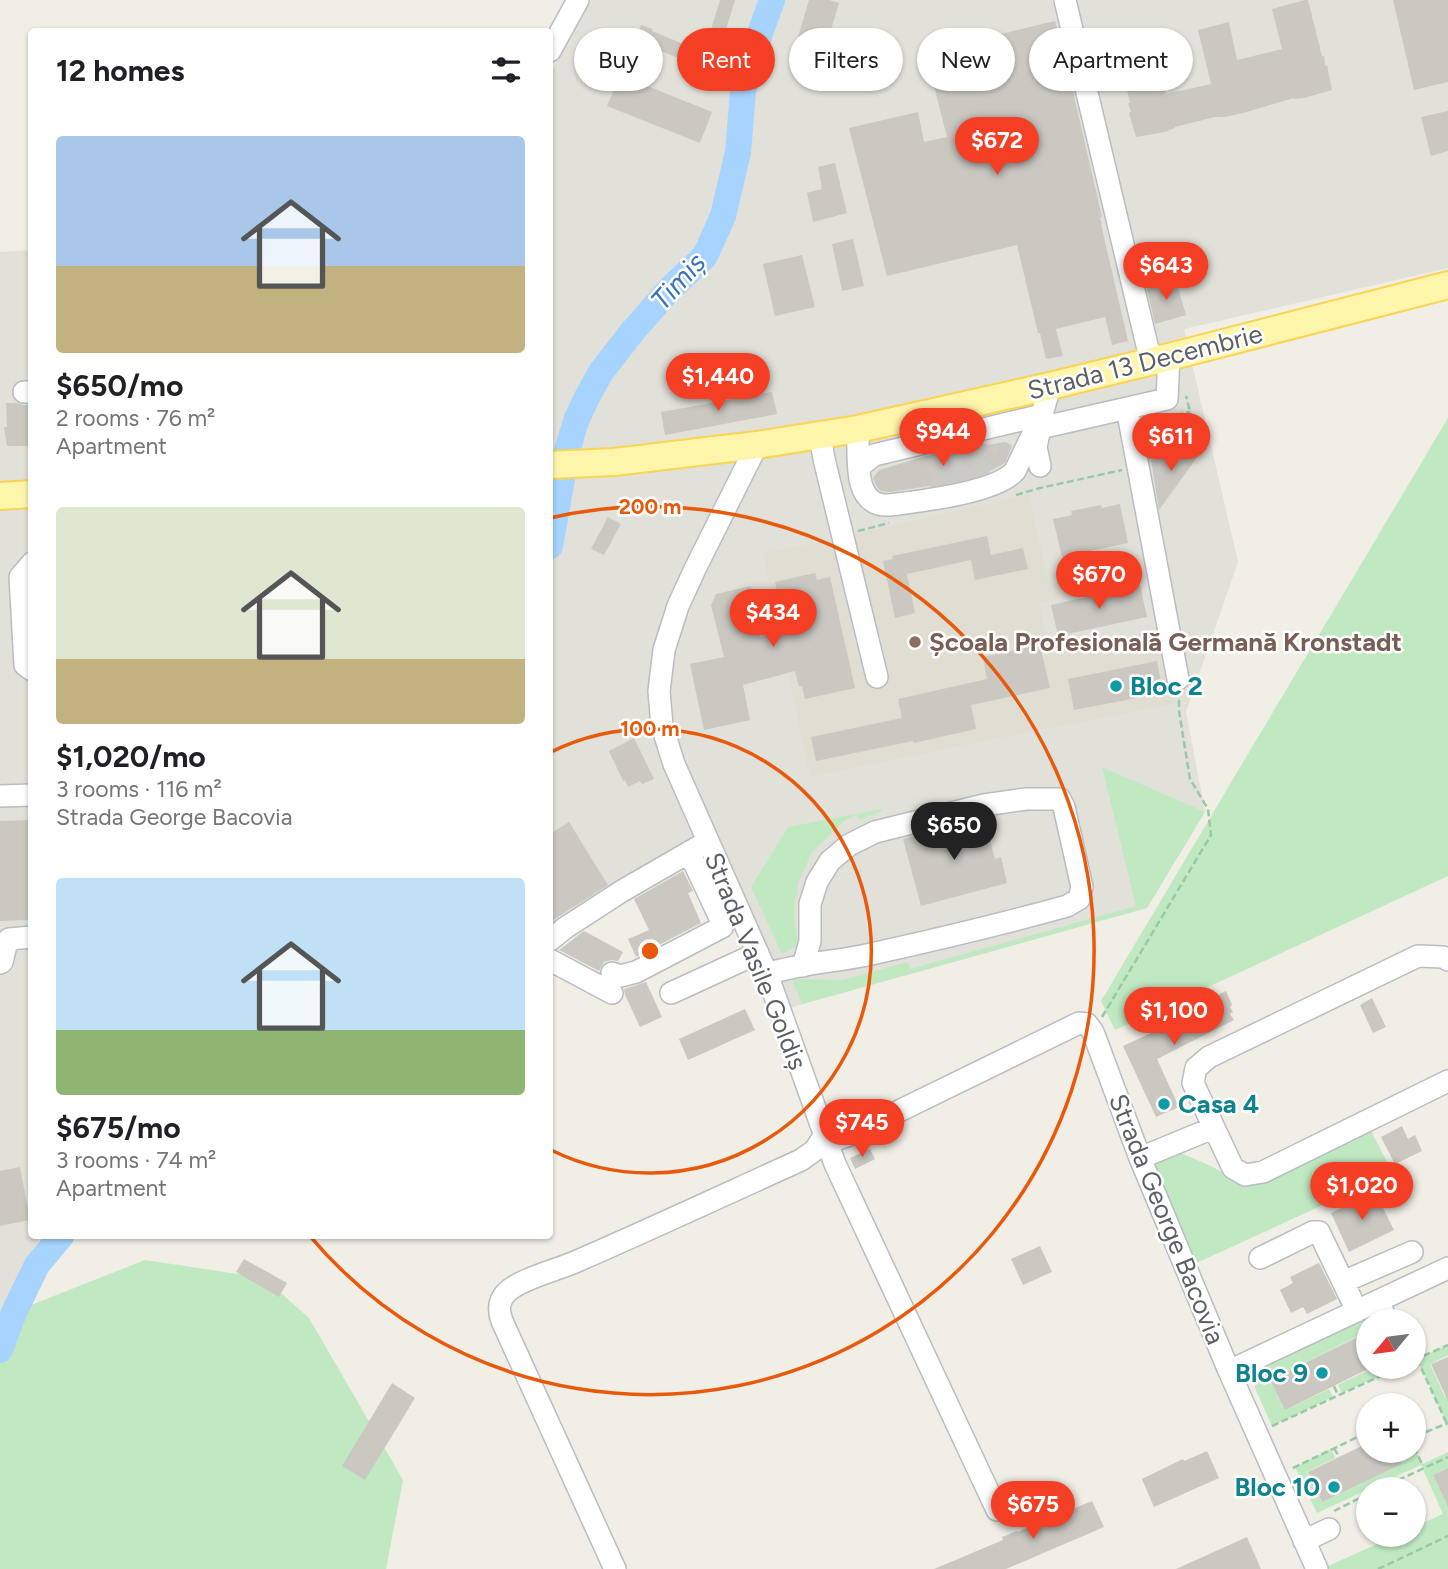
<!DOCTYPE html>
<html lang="en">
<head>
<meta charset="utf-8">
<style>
  body { margin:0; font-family:Figtree,sans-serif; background:#f6f6f6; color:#202124; height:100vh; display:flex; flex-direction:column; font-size:26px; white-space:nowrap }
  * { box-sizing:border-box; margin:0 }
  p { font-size:23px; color:#757577 }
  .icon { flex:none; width:38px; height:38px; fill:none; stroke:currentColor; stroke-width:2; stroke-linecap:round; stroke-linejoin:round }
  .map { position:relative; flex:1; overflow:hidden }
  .sheet { position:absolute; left:28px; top:28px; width:525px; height:1211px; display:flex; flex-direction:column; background:#fff; border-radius:7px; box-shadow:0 2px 5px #0004 }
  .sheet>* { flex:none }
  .hud { position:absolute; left:574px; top:28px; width:665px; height:63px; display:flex; gap:14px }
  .needle { width:46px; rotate:241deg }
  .tools { position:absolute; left:1356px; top:1309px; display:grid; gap:14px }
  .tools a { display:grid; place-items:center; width:70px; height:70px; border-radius:50%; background:#fff; box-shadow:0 2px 5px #0004; font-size:35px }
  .price { position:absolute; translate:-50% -60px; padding:0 16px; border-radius:24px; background:#f53f25; color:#fff; font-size:23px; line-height:46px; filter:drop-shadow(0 2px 4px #0008) }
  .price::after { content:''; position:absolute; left:50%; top:42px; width:21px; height:16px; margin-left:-10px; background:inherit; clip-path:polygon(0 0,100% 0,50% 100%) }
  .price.on { background:#222; color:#fff }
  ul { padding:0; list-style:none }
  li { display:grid; align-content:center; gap:14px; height:371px; padding:0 28px }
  li span { display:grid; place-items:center; height:217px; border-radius:7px; color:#555 }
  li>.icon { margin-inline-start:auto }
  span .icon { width:126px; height:126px; fill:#fffc; stroke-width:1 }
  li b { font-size:30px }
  h2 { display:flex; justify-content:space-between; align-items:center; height:84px; padding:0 28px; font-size:30px }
  .chip { padding:0 24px; border-radius:32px; background:#fff; box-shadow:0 2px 5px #0004; font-size:24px; line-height:63px }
  .chip.on { background:#f53f25; color:#fff }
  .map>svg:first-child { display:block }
  .industrial { fill:#e1e0d9 }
  .education { fill:#e0ddd3 }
  .green { fill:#c0e9c2 }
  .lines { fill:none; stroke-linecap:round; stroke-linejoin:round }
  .river { stroke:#a6d4ff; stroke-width:26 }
  .building { fill:#cbc8c2 }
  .minor-tunnel { stroke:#cbcac5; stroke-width:21; stroke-dasharray:21 10; stroke-linecap:butt }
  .minor-casing { stroke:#b9bcc1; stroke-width:24 }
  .major-casing { stroke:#fbd453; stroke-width:30 }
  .path { stroke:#97c8a8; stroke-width:2.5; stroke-dasharray:7 3.5; stroke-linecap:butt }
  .minor { stroke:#fff; stroke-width:21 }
  .major { stroke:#fff5ab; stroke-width:26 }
  .ring { fill:none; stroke:#e8590c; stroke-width:3.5 }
  .education-dot { fill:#8d6e63; stroke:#fff; stroke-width:2.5 }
  .culture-dot { fill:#0f9aa8; stroke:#fff; stroke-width:2.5 }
  .labels { text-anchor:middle; stroke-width:5; stroke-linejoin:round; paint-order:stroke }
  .street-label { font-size:26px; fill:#5c6066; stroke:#fff }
  .education-label { font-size:26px; font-weight:bold; fill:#785e54; stroke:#fff; text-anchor:start }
  .culture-label { font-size:26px; font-weight:bold; fill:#0d838f; stroke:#fff; text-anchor:start }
  .water-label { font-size:28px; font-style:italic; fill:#3a72b9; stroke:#fff }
  .centre { fill:#e8590c; stroke:#fff; stroke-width:3.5 }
  .ring-label { font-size:21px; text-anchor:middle; font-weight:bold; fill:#e8590c; stroke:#fff; stroke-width:5; stroke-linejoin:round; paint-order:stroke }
</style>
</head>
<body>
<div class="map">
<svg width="1448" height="1569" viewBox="0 0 1448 1569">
  <rect width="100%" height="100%" fill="#f0eee5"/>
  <!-- industrial -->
  <path class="industrial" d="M591 0H1448V268L1184 329 1238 562 1186 712 1205 812 1147 908 789 1008 711 893 692 854 550 927V75Z
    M31 250 32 1236H41L0 1314V252Z"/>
  <!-- education -->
  <path class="education" d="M1028 494 1049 584 1122 569 1121 558 1148 552 1153 578 1039 603 1050 654 1163 631 1176 703 988 740 810 777 763 553 836 539Z"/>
  <!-- green -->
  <path class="green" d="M1190 412 1199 446 1146 458 1139 424Z
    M1448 418V876L1115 1030 1101 1001Z
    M1102 767 1205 812 1147 908 802 1004 792 979 842 980 908 962 910 969 1136 906Z
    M882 809V811L860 820 856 815 844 821 812 852 798 883 794 915 798 945 782 954 751 887 788 827Z
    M1371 1131 1393 1173 1192 1265 1147 1160 1176 1151 1211 1166 1235 1179 1260 1178Z
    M145 1260 264 1278 309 1318 403 1480 386 1569H0V1332L21 1309Z
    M1375 1312 1379 1321H1368V1331L1270 1380 1285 1410 1329 1389 1333 1397 1272 1426 1255 1388V1374L1263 1364Z
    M1448 1345V1355L1430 1364 1445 1397 1448 1396V1426L1417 1359Z
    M1375 1367H1400L1342 1393 1338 1385Z
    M1414 1447 1423 1464 1448 1452V1468L1433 1475 1446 1503H1448V1569H1327L1326 1567 1397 1535H1414V1527L1443 1514 1421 1465 1317 1513 1295 1467 1331 1449 1335 1458 1307 1472 1322 1502 1402 1464 1396 1451H1414Z"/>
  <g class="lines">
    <!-- river -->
    <path class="river" d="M550 546 567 451 576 421 586 399 601 372 632 332 669 290 705 256 723 216 738 152 743 92 751 58 772 0
      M0 1350 15 1310 37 1265 61 1236"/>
  </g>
  <!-- building -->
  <path class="building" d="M720 0H735L718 56 704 52Z
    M809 0H829L839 3 821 63 797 56 798 51 794 50Z
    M1305 0H1308L1322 56H1324L1325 66 1327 65 1332 90 1304 98 1294 99V98L1243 113 1225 117H1215L1175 127V128L1165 132 1136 137 1129 113 1131 112 1128 103H1130L1117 46 1153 37 1166 94 1211 84 1198 30 1229 22 1237 60 1282 49 1272 9Z
    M1393 0H1448V82L1414 90Z
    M1055 21 1059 35H1060L1102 217 1100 218 1102 224H1101L1128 341 1112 345 1105 317 1056 329 1063 356 1046 359 1040 333H1038L1017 245 887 276 849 128 918 112 924 142 947 137 932 78 927 80 925 68 930 67 924 43 981 28 984 38Z
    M641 25 653 29 652 31 705 53 699 66 635 41Z
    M620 75 712 112 700 143 607 106Z
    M1448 111V151L1431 156 1421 117Z
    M835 163 847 213 813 222 807 193 822 189 818 167Z
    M853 239 864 286 842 291 832 244Z
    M802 255 815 307 775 316 763 264Z
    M1176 281 1186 315 1155 324 1147 289Z
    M772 392 777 414 665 435 661 412Z
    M6 403H17L23 405H32V446H7L4 427H7Z
    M1006 442 1012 446 1005 463 986 473 971 478 935 485 890 492 882 491 878 489 873 478 879 470 933 454Z
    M1203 449 1159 510 1151 460Z
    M1120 504 1128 543 1062 557 1053 519 1072 515 1071 511 1101 505 1102 508Z
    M608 517 621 524 604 555 591 549Z
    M987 536 991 555 1023 548 1028 569 975 580 971 560 907 574 915 613 895 618 883 561 893 559 892 556Z
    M815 573 817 580 830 577 855 688 805 699 802 686 799 687 795 671 743 685 750 720 704 730 690 664 724 657 711 605 716 594 751 586 757 610 751 612 760 637 786 630 775 582Z
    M1140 585 1147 617 1058 636 1051 605Z
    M1040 645 1050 688 971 705 976 729 914 743 913 741 816 761 811 737 902 718 898 699 987 679 983 657Z
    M1157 661 1163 693 1074 710 1068 679Z
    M634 738 654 779 642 784 640 781 628 787 625 780 623 781 609 751Z
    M984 819 995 859 1001 857 1007 883 921 906 903 839Z
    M32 820V920L0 921V821Z
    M569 822 608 885 550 922V834Z
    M683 871 693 891 688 893 701 923 636 957 628 939 649 930 634 899Z
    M584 931 623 952 618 961 611 960 604 962 599 971 559 950Z
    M646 982 662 1017 640 1027 625 995 624 989Z
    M1226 991 1232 1005 1230 1007 1233 1012 1230 1014 1234 1020 1157 1059 1179 1107 1156 1117 1123 1046 1164 1027 1162 1023Z
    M1372 998 1386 1027 1373 1033 1360 1005Z
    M745 1009 755 1030 688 1060 679 1039Z
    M1402 1126 1408 1139 1415 1135 1422 1151 1395 1164 1381 1137Z
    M870 1149 875 1159 855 1169 850 1158Z
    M20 1167 30 1220 0 1226V1171Z
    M1375 1192 1394 1230 1349 1252 1331 1213Z
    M1040 1246 1052 1272 1023 1285 1011 1259Z
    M244 1259 287 1283 279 1297 236 1272Z
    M1319 1263 1337 1299 1307 1314 1303 1307 1291 1313 1280 1290 1293 1283 1290 1277Z
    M1368 1332V1369L1285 1410 1270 1380Z
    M1448 1357V1401L1431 1364Z
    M392 1383 415 1398 365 1480 342 1466Z
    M1368 1443V1451H1395L1402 1464 1322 1502 1308 1472Z
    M1207 1451 1219 1478 1154 1507 1142 1479 1183 1459 1184 1461Z
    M1448 1468V1507L1433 1475Z
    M1092 1501 1104 1527 1006 1569H934L1003 1540 1002 1537 1017 1531 1018 1532Z
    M1247 1537 1261 1569H1176Z"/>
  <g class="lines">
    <!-- minor-tunnel -->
    <path class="minor-tunnel" d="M976 480 988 445
      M958 486 972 448
      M939 490 954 450"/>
    <defs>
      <path id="minor" d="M1065 0 1151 362
        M550 51 578 0
        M24 392H32
        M1127 408 1178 679
        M1042 415 1040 428 1167 399 1169 357
        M1040 428 1036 447 1040 466
        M858 429C859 455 851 508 890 505 920 501 995 493 1015 471L1042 415 1050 386
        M820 436 824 459 877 677
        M757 445 695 569 678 606 664 650 659 691 662 726 674 764 767 974 835 1164 997 1510
        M859 467 874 455 1042 415
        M32 563 20 577 25 665 32 670
        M0 796 32 795
        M550 940 565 928 622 891 700 846
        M550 960 612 993
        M1448 960 1443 957 1418 956 1209 1057 1196 1068 1193 1083 1233 1168 1245 1175 1263 1172 1448 1081
        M0 963 2 962 7 941 9 939 32 937
        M612 973 620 976 636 972 722 927 721 920 689 852
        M767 974C798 964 831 962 862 956 931 941 999 925 1067 906L1079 899 1082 887 1064 807 1060 799H1026L984 805 875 832 849 845 830 861 817 882 810 904V941L803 966
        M671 993 758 953
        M824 1136 838 1139 852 1134 1079 1023 1087 1024 1093 1032 1140 1158 1229 1371 1317 1569
        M1140 1158 1213 1128
        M1260 1258 1313 1232H1319L1357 1311
        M1343 1282 1412 1252
        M1378 1301 1387 1321
        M1229 1371 1448 1268
        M1304 1541 1329 1529
        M615 1569 502 1321C498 1310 498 1301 507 1292 520 1279 557 1270 575 1262 651 1229 726 1194 801 1160L815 1150 824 1136"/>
      <path id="major" d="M550 465 614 462 757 445 858 429 1050 386 1169 357 1448 285
        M0 496 32 494"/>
    </defs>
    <!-- minor casing -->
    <use href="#minor" class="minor-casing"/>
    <!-- major casing -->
    <use href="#major" class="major-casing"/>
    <!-- path -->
    <path class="path" d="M1176 415 1190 412
      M1154 456 1199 446 1186 396
      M1016 495 1040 488 1122 470
      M858 531 889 523
      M1102 1017 1211 835 1208 809 1190 779 1179 711V696
      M1417 1359 1448 1426
      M1414 1360 1448 1345
      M1334 1386 1338 1395
      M1391 1396 1395 1405
      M1272 1426 1400 1367
      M1426 1432 1448 1423
      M1414 1447 1422 1464
      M1334 1448 1339 1457
      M1293 1468 1368 1432
      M1379 1489 1448 1457
      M1334 1511 1368 1494
      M1378 1569 1448 1536"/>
    <!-- minor -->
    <use href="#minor" class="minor"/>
    <!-- major -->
    <use href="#major" class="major"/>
  </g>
  <!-- distance rings -->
  <g class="ring">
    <path d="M551 752A222 222 0 1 1 551 1150"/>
    <path d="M550 518A444 444 0 1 1 310 1236"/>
  </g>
  <!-- markers -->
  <circle class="education-dot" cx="915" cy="642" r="7"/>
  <g class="culture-dot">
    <circle cx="1116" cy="686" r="7"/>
    <circle cx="1164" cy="1104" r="7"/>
    <circle cx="1322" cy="1373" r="7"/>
    <circle cx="1334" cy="1487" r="7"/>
  </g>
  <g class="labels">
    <!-- street labels -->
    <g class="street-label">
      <text transform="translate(1145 362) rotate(-14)" y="9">Strada 13 Decembrie</text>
      <text transform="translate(756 961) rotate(68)" y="9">Strada Vasile Goldiș</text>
      <text transform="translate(1167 1219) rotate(68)" y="9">Strada George Bacovia</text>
    </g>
    <!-- education labels -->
    <g class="education-label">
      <text x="929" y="651">Școala Profesională Germană Kronstadt</text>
    </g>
    <!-- culture labels -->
    <g class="culture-label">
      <text x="1130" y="695">Bloc 2</text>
      <text x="1178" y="1113">Casa 4</text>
      <text x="1308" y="1382" text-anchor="end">Bloc 9</text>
      <text x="1320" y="1496" text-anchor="end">Bloc 10</text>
    </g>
    <!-- water labels -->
    <g class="water-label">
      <text transform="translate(678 281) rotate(-48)" y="10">Timiș</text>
    </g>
  </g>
  <circle cx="650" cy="951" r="10" class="centre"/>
  <g class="ring-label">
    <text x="650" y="514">200 m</text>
    <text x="650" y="736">100 m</text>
  </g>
</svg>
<div class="tools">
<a><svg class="needle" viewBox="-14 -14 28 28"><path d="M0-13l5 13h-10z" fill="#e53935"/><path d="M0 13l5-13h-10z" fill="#757577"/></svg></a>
<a>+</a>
<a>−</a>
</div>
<b class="price" style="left:997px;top:177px">$672</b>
<b class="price" style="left:1166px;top:302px">$643</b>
<b class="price" style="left:718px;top:413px">$1,440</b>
<b class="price" style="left:943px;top:468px">$944</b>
<b class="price" style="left:1171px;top:473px">$611</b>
<b class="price" style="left:1099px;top:611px">$670</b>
<b class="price" style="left:773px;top:649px">$434</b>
<b class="price on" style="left:954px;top:862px">$650</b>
<b class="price" style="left:1174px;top:1047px">$1,100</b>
<b class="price" style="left:862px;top:1159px">$745</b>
<b class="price" style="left:1362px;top:1222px">$1,020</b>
<b class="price" style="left:1033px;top:1541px">$675</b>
<div class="hud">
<a class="chip">Buy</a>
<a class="chip on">Rent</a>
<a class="chip">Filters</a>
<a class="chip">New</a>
<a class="chip">Apartment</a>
</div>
<section class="sheet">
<h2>12 homes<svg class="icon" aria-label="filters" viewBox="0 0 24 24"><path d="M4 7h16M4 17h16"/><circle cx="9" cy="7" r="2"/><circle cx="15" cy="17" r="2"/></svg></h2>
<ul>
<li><span style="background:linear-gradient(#a9c7e8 60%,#c2b280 0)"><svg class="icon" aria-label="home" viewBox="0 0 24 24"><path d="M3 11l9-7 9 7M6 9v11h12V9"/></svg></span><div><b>$650/mo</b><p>2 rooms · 76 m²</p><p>Apartment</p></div></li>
<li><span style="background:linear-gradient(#dfe7d0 70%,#c2b280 0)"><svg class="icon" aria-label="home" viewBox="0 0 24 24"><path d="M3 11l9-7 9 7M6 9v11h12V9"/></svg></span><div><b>$1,020/mo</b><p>3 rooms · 116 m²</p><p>Strada George Bacovia</p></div></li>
<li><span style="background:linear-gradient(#bfe0f5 70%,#8fb573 0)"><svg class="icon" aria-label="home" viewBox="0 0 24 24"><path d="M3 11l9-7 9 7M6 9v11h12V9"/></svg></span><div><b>$675/mo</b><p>3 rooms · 74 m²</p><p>Apartment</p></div></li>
</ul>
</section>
</div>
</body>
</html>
